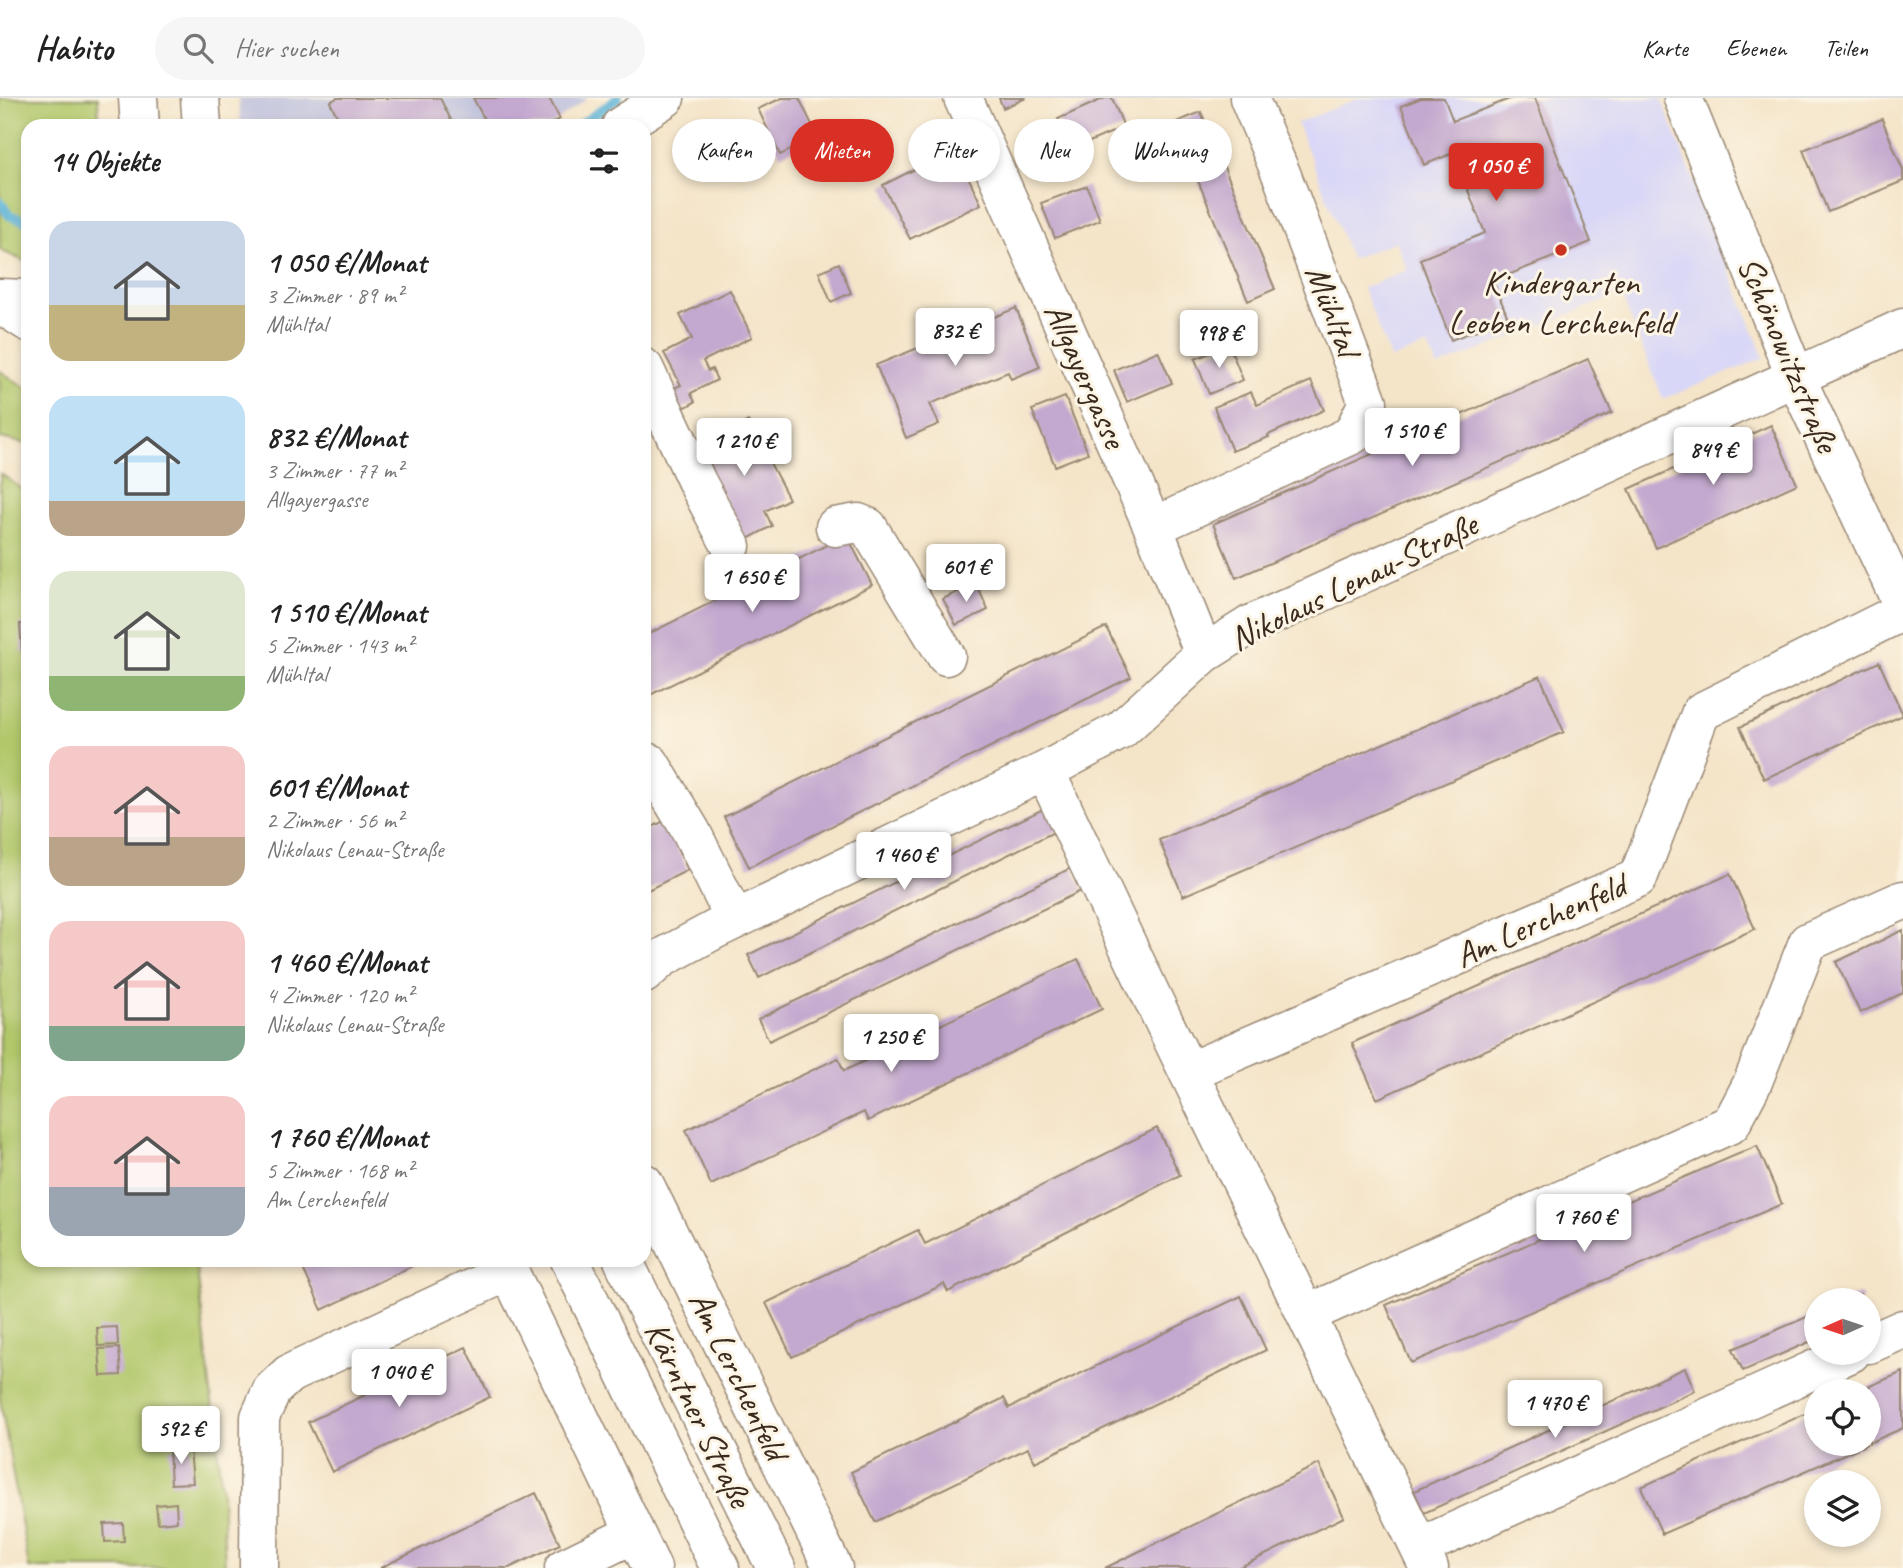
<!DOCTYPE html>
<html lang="de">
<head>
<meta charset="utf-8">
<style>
  body { margin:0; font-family:Caveat,sans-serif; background:#f6f6f6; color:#222; height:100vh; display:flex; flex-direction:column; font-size:26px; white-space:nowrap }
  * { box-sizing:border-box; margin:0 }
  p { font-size:23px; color:#767676 }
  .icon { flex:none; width:38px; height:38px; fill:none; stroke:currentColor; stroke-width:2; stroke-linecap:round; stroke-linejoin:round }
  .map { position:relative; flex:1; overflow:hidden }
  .side { position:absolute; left:21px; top:21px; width:630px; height:1148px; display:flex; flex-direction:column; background:#fff; border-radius:21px; box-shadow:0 4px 10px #0003 }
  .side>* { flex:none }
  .guide { position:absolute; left:672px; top:21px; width:665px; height:63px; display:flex; gap:14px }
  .needle { width:46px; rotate:267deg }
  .fabs { position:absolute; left:1804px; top:1190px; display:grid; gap:14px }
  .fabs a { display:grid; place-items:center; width:77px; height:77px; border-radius:50%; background:#fff; box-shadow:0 4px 10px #0003; font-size:35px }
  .price { position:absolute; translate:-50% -60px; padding:0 16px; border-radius:7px; background:#fff; color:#222; font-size:23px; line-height:46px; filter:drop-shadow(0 2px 4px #0008) }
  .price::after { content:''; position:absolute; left:50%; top:42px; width:21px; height:16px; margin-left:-10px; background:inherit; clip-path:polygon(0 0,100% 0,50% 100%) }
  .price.current { background:#d93025; color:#fff }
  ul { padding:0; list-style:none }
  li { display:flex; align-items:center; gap:21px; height:175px; padding:0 28px }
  li span { display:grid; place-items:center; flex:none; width:196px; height:140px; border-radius:21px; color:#555 }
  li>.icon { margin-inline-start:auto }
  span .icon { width:84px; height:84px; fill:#fffc; stroke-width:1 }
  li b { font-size:30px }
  h2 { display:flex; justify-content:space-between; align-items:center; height:84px; padding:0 28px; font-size:30px }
  .chip { padding:0 24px; border-radius:32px; background:#fff; box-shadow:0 4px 10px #0003; font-size:24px; line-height:63px }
  .chip.current { background:#d93025; color:#fff }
  header { display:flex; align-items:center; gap:42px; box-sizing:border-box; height:98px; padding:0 35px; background:#fff; border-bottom:2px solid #e0e0e0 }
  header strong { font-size:33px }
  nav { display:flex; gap:38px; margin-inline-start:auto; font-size:24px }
  .search { width:490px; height:63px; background:#f6f6f6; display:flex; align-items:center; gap:18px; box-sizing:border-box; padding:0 24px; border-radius:38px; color:#767676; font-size:26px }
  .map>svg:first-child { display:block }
  .built { fill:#d9d7f7 }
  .industrial { fill:#c0c2dd }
  .green { fill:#b1c76b; stroke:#767844; stroke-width:2 }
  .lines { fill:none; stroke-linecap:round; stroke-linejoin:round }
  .stream { stroke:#5ab2d7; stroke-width:10 }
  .building { fill:#c3a8cf }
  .minor-casing { stroke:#988773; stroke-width:41 }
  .major-casing { stroke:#988773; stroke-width:41 }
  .highway-casing { stroke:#988773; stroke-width:41 }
  .minor { stroke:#fff; stroke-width:38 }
  .major { stroke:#fff; stroke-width:38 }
  .highway { stroke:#fff; stroke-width:38 }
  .poi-dot { fill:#c8321e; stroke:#fcf5e5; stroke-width:2.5 }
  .labels { text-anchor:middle; stroke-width:6; stroke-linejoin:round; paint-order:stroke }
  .poi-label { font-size:35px; fill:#3b2a1e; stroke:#fcf5e5 }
  .street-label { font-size:35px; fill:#3b2a1e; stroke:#fcf5e5 }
</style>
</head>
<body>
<header>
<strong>Habito</strong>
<div class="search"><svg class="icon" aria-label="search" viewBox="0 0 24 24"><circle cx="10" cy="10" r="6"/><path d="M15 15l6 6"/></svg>Hier suchen</div>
<nav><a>Karte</a><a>Ebenen</a><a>Teilen</a></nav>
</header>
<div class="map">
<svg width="1903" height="1470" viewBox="0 0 1903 1470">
  <rect width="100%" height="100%" fill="#fcf5e5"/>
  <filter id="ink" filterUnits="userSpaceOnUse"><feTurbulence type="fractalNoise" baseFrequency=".0143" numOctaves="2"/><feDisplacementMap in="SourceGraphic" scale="14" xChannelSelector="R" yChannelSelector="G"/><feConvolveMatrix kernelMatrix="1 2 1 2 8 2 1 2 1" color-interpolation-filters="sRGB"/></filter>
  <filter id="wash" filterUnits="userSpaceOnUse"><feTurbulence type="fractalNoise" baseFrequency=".00686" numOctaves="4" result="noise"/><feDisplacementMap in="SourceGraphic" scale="28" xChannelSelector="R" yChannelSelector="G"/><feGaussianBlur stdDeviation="1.57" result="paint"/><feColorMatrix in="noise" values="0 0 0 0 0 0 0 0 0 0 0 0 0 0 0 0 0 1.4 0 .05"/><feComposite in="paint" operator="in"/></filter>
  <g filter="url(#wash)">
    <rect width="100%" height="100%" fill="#f4e4c8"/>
    <!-- built -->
    <path class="built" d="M1359 0H1661L1764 260 1663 301 1621 196 1437 269 1428 247 1391 261 1363 190 1407 172 1396 143 1351 161 1297 25Z"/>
    <!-- industrial -->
    <path class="industrial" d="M238 0H588L550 28H241Z"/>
    <!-- green -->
    <path class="green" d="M0 0H98L99 28H28V165L0 152Z
      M0 273 28 291V346L0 340Z
      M0 375 28 396V1162H196L222 1393 225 1470H29L0 1301Z"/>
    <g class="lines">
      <!-- stream -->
      <path class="stream" d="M579 28 618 0
        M0 104 9 117 28 124"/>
    </g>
    <g id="blocks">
      <!-- building -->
      <path class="building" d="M337 0H440L454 28H342L330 4Z
        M473 0H549L560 21 546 28H488Z
        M782 0H799L818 39 780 57 758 11Z
        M999 0H1026L1003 10Z
        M1105 0H1112L1124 29 1071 52 1058 21Z
        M1421 0H1444L1453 23 1512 0H1535L1591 144 1493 183 1508 220 1451 242 1420 161 1485 135 1453 55 1424 67 1401 8Z
        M1201 14 1275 191 1248 203 1174 25Z
        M716 20 734 52 701 70 684 37Z
        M1882 21 1903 72V83L1828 114 1803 52Z
        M955 51 981 106 910 141 883 87Z
        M1087 88 1100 122 1055 140 1041 105Z
        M839 165 851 195 831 204 819 174Z
        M730 192 752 239 703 263 708 273 712 271 717 282 691 295 695 304 680 312 670 292 681 287 664 255 692 241 680 217Z
        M1016 210 1040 269 1011 281 1008 274 930 306 939 326 906 340 876 267Z
        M1229 247 1243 282 1209 296 1195 261Z
        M1158 253 1172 285 1127 304 1114 272Z
        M1588 261 1612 315 1236 480 1213 426Z
        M1311 283 1324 312 1268 337 1269 339 1232 353 1214 309 1251 294 1257 307Z
        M1065 299 1088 355 1055 368 1032 312Z
        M748 323 789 401 765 413 772 428 746 442 698 350Z
        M1771 327 1797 386 1656 450 1629 391Z
        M847 437 872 487 644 600V538Z
        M976 485 988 512 956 527 943 501Z
        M20 526H28V553L22 554Z
        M1106 529 1131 579 749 769 724 719Z
        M1879 564 1903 617 1764 681 1740 629Z
        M1540 578 1564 634 1183 798 1159 742Z
        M1049 708 1060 731 759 880 748 857Z
        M664 723 688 772 644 794V733Z
        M1073 769 1083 792 769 943 758 921Z
        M1730 776 1755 831 1377 1001 1352 945Z
        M1903 832V895L1860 915 1836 864Z
        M1078 861 1102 911 868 1023 864 1014 711 1087 686 1032 838 960 844 973Z
        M1157 1030 1180 1077 948 1194 944 1186 792 1259 766 1205 918 1132 925 1146Z
        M1757 1048 1782 1106 1411 1265 1386 1207Z
        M299 1162H424L322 1212Z
        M1860 1196 1863 1202H1845Z
        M1241 1198 1266 1252 1035 1364 1028 1350 875 1424 851 1374 1004 1300 1009 1310Z
        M1816 1215V1241L1743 1273 1733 1251Z
        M117 1229 118 1247 98 1248 97 1230Z
        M466 1249 490 1299 332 1374 308 1324Z
        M119 1250 121 1277 101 1278 99 1251Z
        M1685 1270 1695 1293 1424 1415 1414 1393Z
        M1903 1274V1330L1869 1345V1293H1858Z
        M1816 1311V1346H1867L1662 1436 1641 1389Z
        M190 1350 193 1385 171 1386 169 1351Z
        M1319 1366 1344 1419 1238 1470H1105Z
        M536 1395 560 1446 509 1470H380Z
        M176 1405 177 1423 158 1425 156 1407Z
        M123 1425 124 1443 105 1444 104 1426Z"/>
    </g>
  </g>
  <g filter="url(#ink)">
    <use href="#blocks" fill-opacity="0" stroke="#988773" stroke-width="2"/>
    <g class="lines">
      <defs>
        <path id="minor" d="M963 0 1153 429 1204 556
          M1683 0 1796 280 1903 508
          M621 28 665 0
          M644 270 697 384 731 448
          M835 429 858 425 868 429 946 558
          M1153 429 1352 337 1368 304 1282 78 1249 0
          M650 665 691 733 735 822
          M1045 673 1161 918 1429 1470
          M644 876 662 860 716 831 1045 673 1121 632 1204 556 1250 527 1903 230
          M1188 974 1638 780 1701 614 1903 513
          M644 1085 833 1470
          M1307 1216 1731 1026 1752 986 1808 844 1903 802
          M1869 1246 1903 1231
          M1420 1449 1851 1255
          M259 1470 260 1319 272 1292 289 1276 509 1173 652 1470
          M564 1470 635 1435"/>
        <path id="major" d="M0 206 28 224
          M570 1162 720 1470
          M623 1162 776 1470"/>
        <path id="highway" d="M138 0 140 28
          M200 0 202 28
          M0 200 28 201"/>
      </defs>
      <!-- minor casing -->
      <use href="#minor" class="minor-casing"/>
      <!-- major casing -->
      <use href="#major" class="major-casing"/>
      <!-- highway casing -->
      <use href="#highway" class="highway-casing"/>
      <!-- minor -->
      <use href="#minor" class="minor"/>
      <!-- major -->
      <use href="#major" class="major"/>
      <!-- highway -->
      <use href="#highway" class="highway"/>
    </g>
  </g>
  <!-- markers -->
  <circle class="poi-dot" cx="1561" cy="152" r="7"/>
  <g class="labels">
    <!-- poi labels -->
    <g class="poi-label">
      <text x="1561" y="196">Kindergarten<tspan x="1561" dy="40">Leoben Lerchenfeld</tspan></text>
    </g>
    <!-- street labels -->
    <g class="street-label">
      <text transform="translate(1333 212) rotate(69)" y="12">Mühltal</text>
      <text transform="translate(1789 256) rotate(67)" y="12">Schönowitzstraße</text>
      <text transform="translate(1086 277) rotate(66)" y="12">Allgayergasse</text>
      <text transform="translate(1353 483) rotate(-26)" y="12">Nikolaus Lenau-Straße</text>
      <text transform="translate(1540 822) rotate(-24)" y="12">Am Lerchenfeld</text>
      <text transform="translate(739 1277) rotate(64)" y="12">Am Lerchenfeld</text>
      <text transform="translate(699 1316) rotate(64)" y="12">Kärntner Straße</text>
    </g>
  </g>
</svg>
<div class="fabs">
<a><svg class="needle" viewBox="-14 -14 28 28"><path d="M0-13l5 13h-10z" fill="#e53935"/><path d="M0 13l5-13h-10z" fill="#767676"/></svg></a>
<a><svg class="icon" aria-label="locate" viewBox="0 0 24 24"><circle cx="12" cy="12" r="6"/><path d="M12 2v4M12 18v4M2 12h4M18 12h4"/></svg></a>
<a><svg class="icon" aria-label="layers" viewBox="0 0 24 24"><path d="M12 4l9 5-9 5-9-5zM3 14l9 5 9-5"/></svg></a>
</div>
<b class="price current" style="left:1496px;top:105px">1 050 €</b>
<b class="price" style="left:955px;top:270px">832 €</b>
<b class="price" style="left:1219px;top:272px">998 €</b>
<b class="price" style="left:1412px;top:370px">1 510 €</b>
<b class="price" style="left:744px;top:380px">1 210 €</b>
<b class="price" style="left:1713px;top:389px">849 €</b>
<b class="price" style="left:966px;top:506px">601 €</b>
<b class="price" style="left:752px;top:516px">1 650 €</b>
<b class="price" style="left:904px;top:794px">1 460 €</b>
<b class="price" style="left:891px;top:976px">1 250 €</b>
<b class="price" style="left:1584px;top:1156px">1 760 €</b>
<b class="price" style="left:399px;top:1311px">1 040 €</b>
<b class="price" style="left:1555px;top:1342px">1 470 €</b>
<b class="price" style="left:181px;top:1368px">592 €</b>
<div class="guide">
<a class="chip">Kaufen</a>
<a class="chip current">Mieten</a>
<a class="chip">Filter</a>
<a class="chip">Neu</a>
<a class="chip">Wohnung</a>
</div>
<section class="side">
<h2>14 Objekte<svg class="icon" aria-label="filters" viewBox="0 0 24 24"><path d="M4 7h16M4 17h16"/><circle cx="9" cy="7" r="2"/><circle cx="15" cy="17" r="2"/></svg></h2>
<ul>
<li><span style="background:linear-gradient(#c9d6e8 60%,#c2b280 0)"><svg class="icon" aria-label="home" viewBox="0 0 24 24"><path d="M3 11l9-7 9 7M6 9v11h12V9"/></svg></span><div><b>1 050 €/Monat</b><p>3 Zimmer · 89 m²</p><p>Mühltal</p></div></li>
<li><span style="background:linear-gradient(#bfe0f5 75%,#b9a48a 0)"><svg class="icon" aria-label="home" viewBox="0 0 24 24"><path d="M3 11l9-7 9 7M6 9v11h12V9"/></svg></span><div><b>832 €/Monat</b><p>3 Zimmer · 77 m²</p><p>Allgayergasse</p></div></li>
<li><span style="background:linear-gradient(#dfe7d0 75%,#8fb573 0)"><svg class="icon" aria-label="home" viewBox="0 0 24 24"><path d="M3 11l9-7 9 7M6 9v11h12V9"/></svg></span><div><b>1 510 €/Monat</b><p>5 Zimmer · 143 m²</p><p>Mühltal</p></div></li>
<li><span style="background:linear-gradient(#f6c9c9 65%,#b9a48a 0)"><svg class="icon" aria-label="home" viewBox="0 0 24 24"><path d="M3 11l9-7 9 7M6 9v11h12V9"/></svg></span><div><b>601 €/Monat</b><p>2 Zimmer · 56 m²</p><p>Nikolaus Lenau-Straße</p></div></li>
<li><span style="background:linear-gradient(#f6c9c9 75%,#7fa58c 0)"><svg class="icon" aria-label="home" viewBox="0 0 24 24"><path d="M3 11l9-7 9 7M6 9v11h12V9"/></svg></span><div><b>1 460 €/Monat</b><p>4 Zimmer · 120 m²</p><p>Nikolaus Lenau-Straße</p></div></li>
<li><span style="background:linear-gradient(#f6c9c9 65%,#9aa5b1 0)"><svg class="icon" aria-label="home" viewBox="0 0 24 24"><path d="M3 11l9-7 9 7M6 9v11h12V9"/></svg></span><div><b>1 760 €/Monat</b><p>5 Zimmer · 168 m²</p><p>Am Lerchenfeld</p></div></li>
</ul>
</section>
</div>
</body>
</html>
